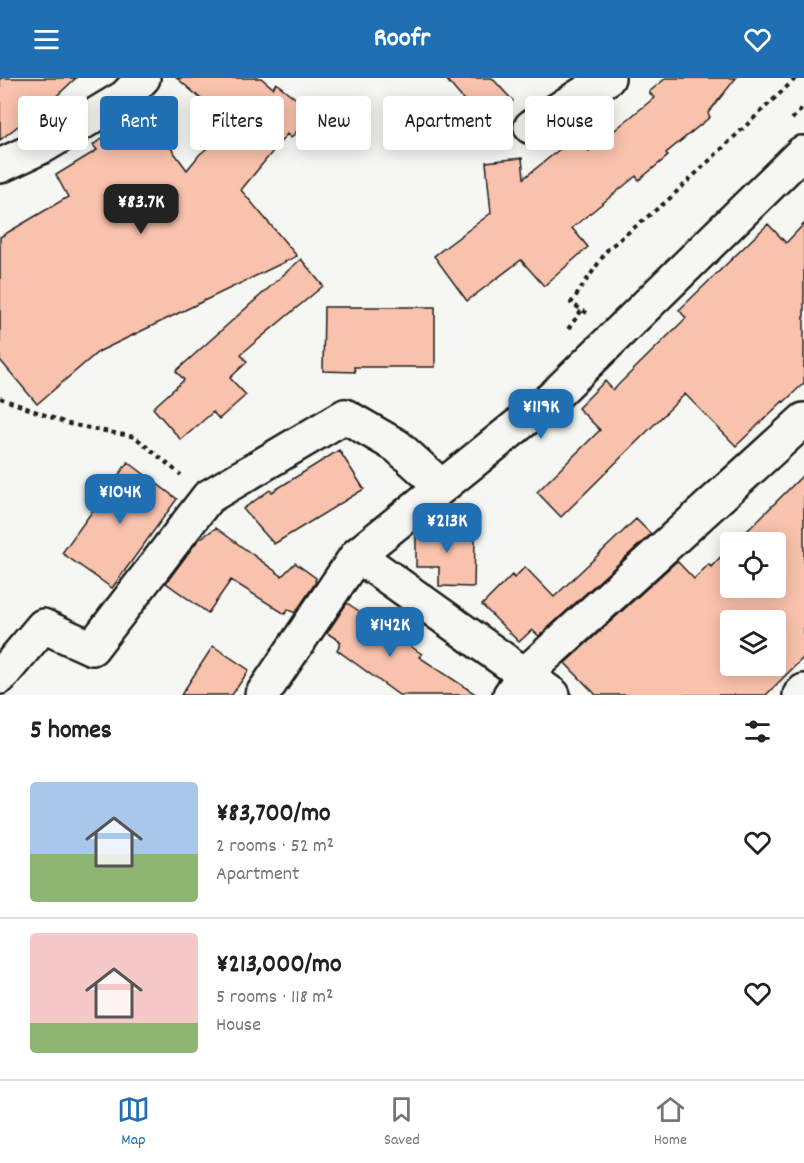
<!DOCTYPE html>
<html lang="en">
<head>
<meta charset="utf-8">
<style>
  body { margin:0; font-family:Dekko,sans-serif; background:#f6f6f6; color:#222; height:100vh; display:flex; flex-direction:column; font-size:22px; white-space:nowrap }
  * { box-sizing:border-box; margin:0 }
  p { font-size:20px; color:#767676 }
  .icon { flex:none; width:33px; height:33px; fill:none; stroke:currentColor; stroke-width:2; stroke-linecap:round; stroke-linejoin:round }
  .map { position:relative; height:617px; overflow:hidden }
  .side { display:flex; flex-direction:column; background:#fff; flex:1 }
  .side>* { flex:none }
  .guide { position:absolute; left:18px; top:18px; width:768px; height:54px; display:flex; gap:12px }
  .controls { position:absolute; left:720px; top:454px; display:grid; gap:12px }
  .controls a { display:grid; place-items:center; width:66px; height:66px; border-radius:6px; background:#fff; box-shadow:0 3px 15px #0003; font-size:30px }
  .price { position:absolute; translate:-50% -51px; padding:0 14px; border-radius:12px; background:#1f6fb2; color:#fff; font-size:20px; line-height:39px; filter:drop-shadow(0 2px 3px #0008) }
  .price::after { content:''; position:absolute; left:50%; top:36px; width:18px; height:14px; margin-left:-9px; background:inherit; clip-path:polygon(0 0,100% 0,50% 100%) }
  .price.on { background:#222; color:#fff }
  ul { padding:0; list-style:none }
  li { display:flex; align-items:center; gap:18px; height:150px; padding:0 30px }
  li+li { border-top:2px solid #e0e0e0 }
  li span { display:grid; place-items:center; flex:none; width:168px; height:120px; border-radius:6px; color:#555 }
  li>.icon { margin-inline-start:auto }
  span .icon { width:72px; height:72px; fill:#fffc; stroke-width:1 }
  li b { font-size:26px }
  h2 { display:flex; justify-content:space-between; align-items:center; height:72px; padding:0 30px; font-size:26px }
  .chip { padding:0 21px; border-radius:6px; background:#fff; box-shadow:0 3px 15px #0003; font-size:21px; line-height:54px }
  .chip.on { background:#1f6fb2; color:#fff }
  header { display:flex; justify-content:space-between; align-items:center; height:78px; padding:0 30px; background:#1f6fb2; color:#fff; font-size:27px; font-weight:800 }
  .tab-bar { display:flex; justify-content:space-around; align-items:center; height:84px; border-top:2px solid #e0e0e0; background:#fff; font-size:16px; color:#767676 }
  .tab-bar a { display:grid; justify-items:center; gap:3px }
  .tab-bar .on { color:#1f6fb2 }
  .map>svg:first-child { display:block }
  .building { fill:#f9c2ac; stroke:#1c1c1c; stroke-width:1.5; fill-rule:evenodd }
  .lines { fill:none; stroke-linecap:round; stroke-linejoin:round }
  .minor-casing { stroke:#1c1c1c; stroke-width:38 }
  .path { stroke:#1c1c1c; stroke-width:4; stroke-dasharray:4.5 4.5; stroke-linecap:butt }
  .minor { stroke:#f6f6f2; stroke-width:33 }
</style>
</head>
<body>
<header><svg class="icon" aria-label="menu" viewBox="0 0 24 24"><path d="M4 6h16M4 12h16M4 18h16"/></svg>Roofr<svg class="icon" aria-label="heart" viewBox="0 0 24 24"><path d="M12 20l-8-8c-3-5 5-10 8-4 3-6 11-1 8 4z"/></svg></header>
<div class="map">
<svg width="804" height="617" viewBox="0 0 804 617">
  <rect width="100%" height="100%" fill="#f6f6f2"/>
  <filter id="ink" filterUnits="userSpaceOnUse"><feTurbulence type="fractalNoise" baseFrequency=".0167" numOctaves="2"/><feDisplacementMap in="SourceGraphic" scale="12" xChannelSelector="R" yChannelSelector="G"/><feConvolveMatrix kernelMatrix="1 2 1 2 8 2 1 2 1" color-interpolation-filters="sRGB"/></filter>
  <g filter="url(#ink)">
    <!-- building -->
    <path class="building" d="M0 0H76L33 40 31 38 0 62Z
      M177 0H261L273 10 276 5 313 34 291 60 287 56 241 112 297 178 98 274 37 326 0 282V159L68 119 56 97 97 72 93 67 142 31 187 92 200 76 233 49Z
      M445 0H492L513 23 485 47Z
      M666 0H736L708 35 710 39 666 75 668 78 639 102 636 98 572 150 588 169 544 208 521 182 467 223 434 178 491 135 486 84 522 80 524 100 576 58 589 73 654 20 649 14Z
      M768 146 786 165 804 146V305L784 324 783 323 736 368 685 316 561 439 537 414 600 352 578 330 605 303 613 312 686 240 679 232Z
      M301 181 323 208 241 276 247 284 230 300 246 317 219 341 213 334 181 362 153 330 184 302 176 293Z
      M324 229H435V289H354L355 294 323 293Z
      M339 372 364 411 274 466 243 431 270 412 272 414Z
      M128 384 177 421 112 510 62 475Z
      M804 396V579L766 617H596L565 585 677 483 694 501 709 486 711 489 730 469V510H776V465H735ZM730 543H776V588H730Z
      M636 441 651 456 539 558 532 552 519 564 482 527 512 497 514 500 525 489 554 519Z
      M424 447H465V460L475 461 474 509 439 508V489H416V454Z
      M216 450 282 498 295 485 316 500 315 503 316 504 295 535 288 531 285 536 231 502 208 535 166 505 198 462Z
      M347 525 422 576 419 579 477 617H399L337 572 341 564 327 555Z
      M213 568 249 592 232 617H181Z"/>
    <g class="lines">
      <defs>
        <path id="minor" d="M531 49 608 0
          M0 88 45 67 125 19 143 0
          M357 477 553 617
          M0 599 43 548 92 570 208 419 345 338 397 368 441 408
          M262 617 357 477 553 319 802 75 804 77
          M510 617 525 596 804 342
          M800 617 804 613"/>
      </defs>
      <!-- minor casing -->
      <use href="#minor" class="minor-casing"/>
      <!-- path -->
      <path class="path" d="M792 41 804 29
        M587 235 571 225 608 171 668 122 796 0
        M568 251 582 232
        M0 320 69 346 135 359 181 397"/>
      <!-- minor -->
      <use href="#minor" class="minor"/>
    </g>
  </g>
</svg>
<div class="controls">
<a><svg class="icon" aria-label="locate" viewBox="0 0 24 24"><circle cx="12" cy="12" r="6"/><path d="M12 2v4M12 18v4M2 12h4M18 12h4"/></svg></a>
<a><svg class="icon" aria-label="layers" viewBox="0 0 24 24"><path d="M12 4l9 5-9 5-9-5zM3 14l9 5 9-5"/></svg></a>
</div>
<b class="price on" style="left:141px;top:157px">¥83.7K</b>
<b class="price" style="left:541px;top:362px">¥119K</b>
<b class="price" style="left:120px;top:447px">¥104K</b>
<b class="price" style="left:447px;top:476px">¥213K</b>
<b class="price" style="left:390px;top:580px">¥142K</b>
<div class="guide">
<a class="chip">Buy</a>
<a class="chip on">Rent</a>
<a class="chip">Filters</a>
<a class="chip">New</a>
<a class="chip">Apartment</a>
<a class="chip">House</a>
</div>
</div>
<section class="side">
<h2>5 homes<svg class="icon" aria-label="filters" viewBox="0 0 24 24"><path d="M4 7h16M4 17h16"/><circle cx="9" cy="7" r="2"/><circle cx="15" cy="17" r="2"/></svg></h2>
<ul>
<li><span style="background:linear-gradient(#a9c7e8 60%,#8fb573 0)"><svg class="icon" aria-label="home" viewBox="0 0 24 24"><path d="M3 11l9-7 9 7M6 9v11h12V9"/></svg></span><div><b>¥83,700/mo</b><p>2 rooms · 52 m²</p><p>Apartment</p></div><svg class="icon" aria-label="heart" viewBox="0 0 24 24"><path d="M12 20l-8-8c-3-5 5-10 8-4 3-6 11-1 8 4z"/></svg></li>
<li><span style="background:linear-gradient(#f6c9c9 75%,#8fb573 0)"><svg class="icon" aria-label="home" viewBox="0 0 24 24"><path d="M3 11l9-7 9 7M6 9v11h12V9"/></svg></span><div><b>¥213,000/mo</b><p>5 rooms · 118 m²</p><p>House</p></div><svg class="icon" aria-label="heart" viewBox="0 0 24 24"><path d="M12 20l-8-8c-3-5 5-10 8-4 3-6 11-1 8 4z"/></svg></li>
</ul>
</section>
<nav class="tab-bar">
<a class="on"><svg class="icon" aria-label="map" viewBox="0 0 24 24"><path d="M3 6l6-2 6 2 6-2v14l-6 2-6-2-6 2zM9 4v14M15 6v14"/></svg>Map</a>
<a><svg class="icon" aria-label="saved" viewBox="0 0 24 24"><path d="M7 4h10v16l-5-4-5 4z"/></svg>Saved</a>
<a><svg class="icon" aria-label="home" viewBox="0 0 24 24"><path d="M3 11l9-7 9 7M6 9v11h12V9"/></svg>Home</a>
</nav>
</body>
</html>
